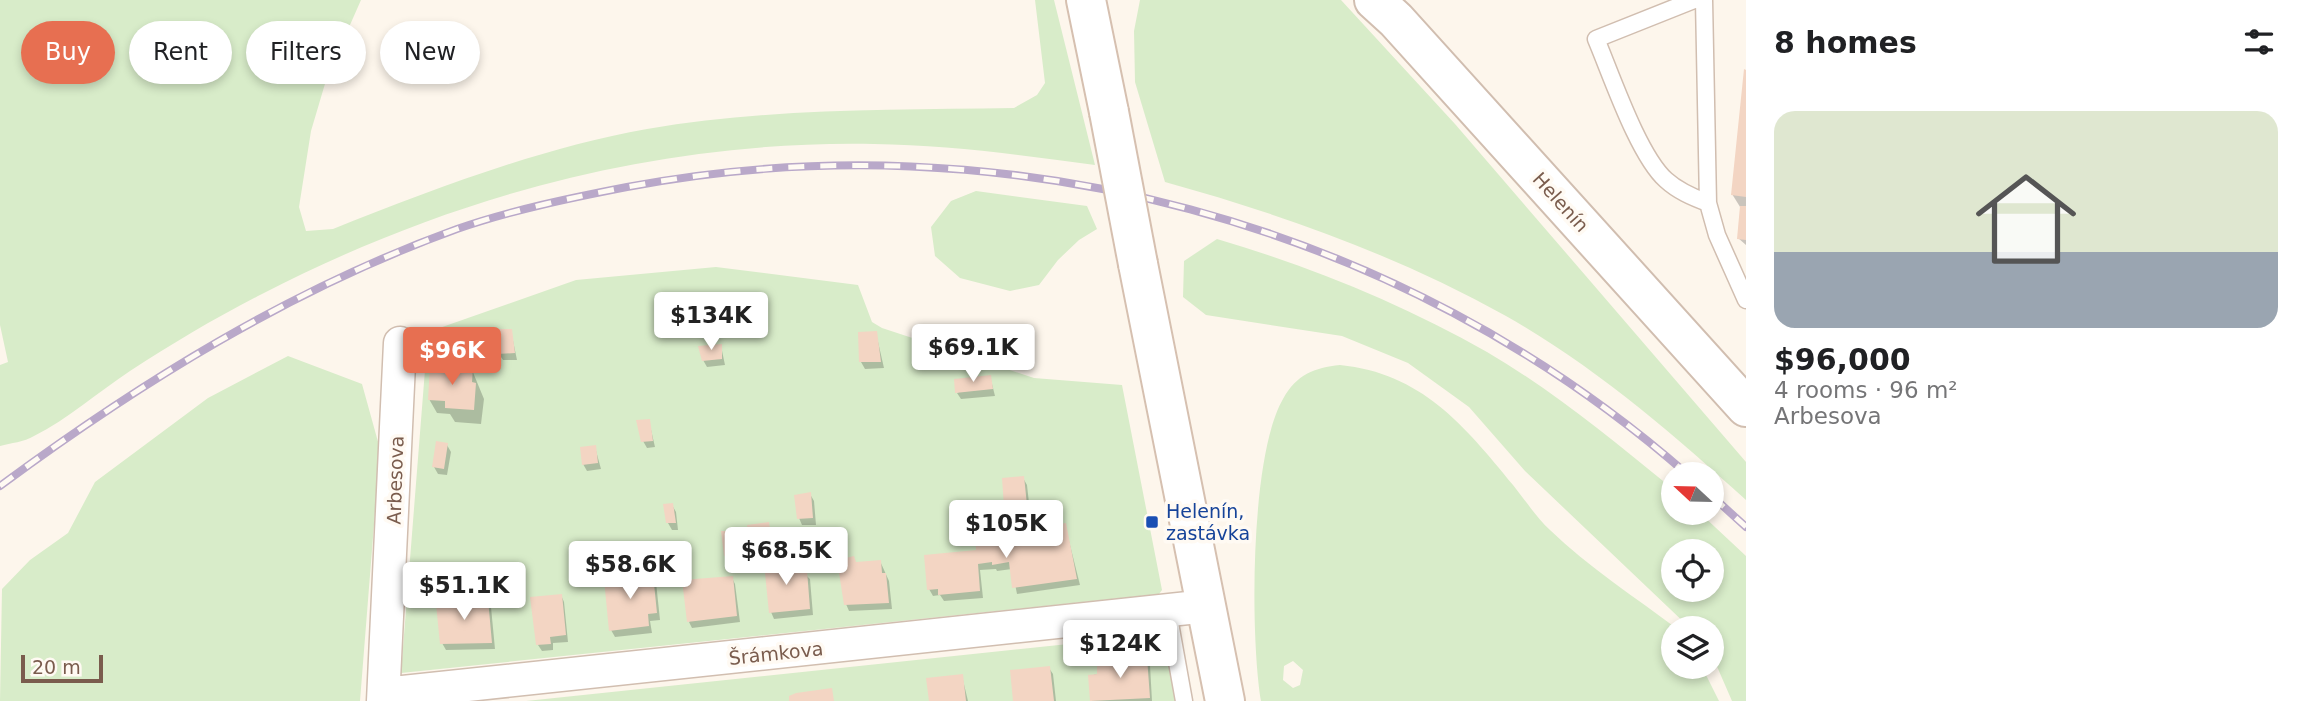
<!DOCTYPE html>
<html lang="en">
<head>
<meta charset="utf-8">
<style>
  body { margin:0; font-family:"DejaVu Sans",sans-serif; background:#f6f6f6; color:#202124; height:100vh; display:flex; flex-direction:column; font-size:26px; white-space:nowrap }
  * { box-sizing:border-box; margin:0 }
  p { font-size:23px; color:#757577 }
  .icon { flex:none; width:38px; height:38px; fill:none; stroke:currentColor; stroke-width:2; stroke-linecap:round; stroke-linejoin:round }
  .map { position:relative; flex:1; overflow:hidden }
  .sheet { display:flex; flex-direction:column; background:#fff; width:560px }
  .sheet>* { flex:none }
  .top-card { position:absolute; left:21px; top:21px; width:665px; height:63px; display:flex; gap:14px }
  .needle { width:46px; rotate:292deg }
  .buttons { position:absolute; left:1661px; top:462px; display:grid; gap:14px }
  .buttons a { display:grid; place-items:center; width:63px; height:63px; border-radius:50%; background:#fff; box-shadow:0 4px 10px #0003; font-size:35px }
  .scale { position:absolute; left:21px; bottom:18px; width:82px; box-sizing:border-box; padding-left:7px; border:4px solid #7a5c4d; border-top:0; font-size:19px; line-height:24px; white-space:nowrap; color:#7a5c4d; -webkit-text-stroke:5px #fffaf3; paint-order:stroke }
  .price { position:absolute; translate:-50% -60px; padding:0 16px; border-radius:7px; background:#fff; color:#222; font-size:23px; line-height:46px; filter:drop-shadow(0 2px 4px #0008) }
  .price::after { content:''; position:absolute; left:50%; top:42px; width:21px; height:16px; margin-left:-10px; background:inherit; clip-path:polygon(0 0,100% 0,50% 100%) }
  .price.on { background:#e76f51; color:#fff }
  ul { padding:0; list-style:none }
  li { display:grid; align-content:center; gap:14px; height:371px; padding:0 28px }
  li span { display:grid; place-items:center; height:217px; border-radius:21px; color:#555 }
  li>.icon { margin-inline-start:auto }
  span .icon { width:126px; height:126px; fill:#fffc; stroke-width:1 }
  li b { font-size:30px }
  h2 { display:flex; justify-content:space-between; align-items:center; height:84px; padding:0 28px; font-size:30px }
  .tag { padding:0 24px; border-radius:32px; background:#fff; box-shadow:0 4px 10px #0003; font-size:24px; line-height:63px }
  .tag.on { background:#e76f51; color:#fff }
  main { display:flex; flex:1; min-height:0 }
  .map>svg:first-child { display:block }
  .green { fill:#d8ecc9; fill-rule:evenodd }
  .shadow { fill:#0003 }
  .building { fill:#f3d5c3 }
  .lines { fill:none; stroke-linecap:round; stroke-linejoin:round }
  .service-casing { stroke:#d1beb0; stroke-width:19 }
  .minor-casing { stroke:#d1beb0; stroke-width:35 }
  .tertiary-casing { stroke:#d1beb0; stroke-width:42 }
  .secondary-casing { stroke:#d6c0b0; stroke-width:42 }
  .service { stroke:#fff; stroke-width:16 }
  .minor { stroke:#fff; stroke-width:32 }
  .tertiary { stroke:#fff; stroke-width:38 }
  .secondary { stroke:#fff; stroke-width:38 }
  .rail-casing { stroke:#b9a8c9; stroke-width:8 }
  .rail { stroke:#fffaf3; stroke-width:5; stroke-dasharray:16; stroke-linecap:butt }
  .secondary-bridge-casing { stroke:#d6c0b0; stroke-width:42; stroke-linecap:butt }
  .secondary-bridge { stroke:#fff; stroke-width:38 }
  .transit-dot { fill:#1a4fb4; stroke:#fffaf3; stroke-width:2.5 }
  .labels { text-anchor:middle; stroke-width:7; stroke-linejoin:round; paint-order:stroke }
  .street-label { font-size:19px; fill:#7a5c4d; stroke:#fffaf3 }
  .transit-label { font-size:19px; fill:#164399; stroke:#fffaf3; text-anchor:start }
</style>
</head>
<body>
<main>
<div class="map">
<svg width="1746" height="701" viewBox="0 0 1746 701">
  <rect width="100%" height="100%" fill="#fdf6ec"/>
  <!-- green -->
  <path class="green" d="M0 0H361L327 77 311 131 299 207 306 231 333 229C434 189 540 148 647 129 769 108 891 110 1014 108L1037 95 1045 83 1035 0H1054L1095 165C1021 155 948 145 874 144 658 140 452 196 262 294 217 317 173 343 130 371 98 392 68 419 34 436 24 442 11 443 0 446V365L8 362 0 325Z
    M1140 0H1341L1455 124 1746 462V500C1672 433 1593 365 1506 316 1398 256 1284 215 1165 182L1135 82 1134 31Z
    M976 191 1087 206 1097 229 1079 240 1058 260 1039 285 1010 291 960 278 935 256 931 227 951 201Z
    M1217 239C1309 266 1403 304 1487 352 1552 390 1610 438 1668 485L1673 489V513H1700L1746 556V701H1732L1712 655V628H1690L1525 471 1469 407 1408 363 1342 336 1206 315 1183 297 1184 261ZM1673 551H1712V590H1673Z
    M716 267 858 285 872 322 882 328 1034 378 1122 385 1162 590 1159 594 401 673 428 332 576 280Z
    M288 356 362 384 380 449 360 701H0L2 589 30 560 68 533 95 482 208 398Z
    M1340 365C1421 373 1464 425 1513 485 1525 500 1536 517 1550 530 1588 567 1635 597 1676 628H1673V667H1702L1719 701H1261C1250 634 1250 456 1283 399 1297 374 1314 368 1340 365ZM1293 661 1303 670 1300 685 1293 688 1283 680 1284 666Z
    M1164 634 1177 701H526Z"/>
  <!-- shadow -->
  <path class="shadow" d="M1746 69V245L1738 238 1742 210 1732 194Z
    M511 331 517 360H503L499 354Z
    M876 333 884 368 865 369 861 362Z
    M721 346 725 365 707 367 703 360Z
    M472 370 484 399 481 424 455 422 450 414 437 413 429 399Z
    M990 376 995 396 961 399 957 393Z
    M649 421 655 447 647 448 643 441Z
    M447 445 451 452 447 475 438 474 434 467Z
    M595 447 601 469 587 471 583 464Z
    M1023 478 1027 485 1030 512 1010 514 1006 507 1004 480Z
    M810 494 814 501 816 525H802L799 518Z
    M672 505 676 512 678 530H672L668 523Z
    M768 523 777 563 786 562 789 567 796 566 810 579 813 615 774 619 771 612 766 564 758 565 754 558Z
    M1065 525 1080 585 1017 594 1012 569 997 571 996 569 980 570 983 598 944 601 940 595 933 596 929 589 978 552Z
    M736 532 740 539 742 562 730 563 726 556Z
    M880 561 889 581 892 609 849 611 846 604 857 564Z
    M652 576 656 582 660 620 650 621 652 633 615 637 611 630Z
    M732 578 735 584 740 622 692 628 689 622Z
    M561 595 564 602 568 642 553 643V650L542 651 538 645Z
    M487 601 491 607 495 649 446 650 442 643Z
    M1146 659 1150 665 1152 701H1092L1090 676Z
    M1049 668 1053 674 1056 701H1015Z
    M962 676 968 701H930Z"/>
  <!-- building -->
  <path class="building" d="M1744 69 1746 70V197L1731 195Z
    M1740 206H1746V240L1737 239Z
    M494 329H512L515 353 497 354Z
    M877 331 881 362H859L858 332Z
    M722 344V359L702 361 698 346Z
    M430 365 473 368 472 382 476 383 474 410 445 408V401L428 400Z
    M991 375 993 389 955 393 954 379Z
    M650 419 653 441 641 442 636 420Z
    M436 441 448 443 444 469 432 467Z
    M596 445 598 463 582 465 580 447Z
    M1024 476 1027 505 1004 507 1002 478Z
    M811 492 813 518 797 519 794 495Z
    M673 503 676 523H666L663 504Z
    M769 522 774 556 752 559 747 525Z
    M1066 523 1077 579 1012 588 1009 562 992 565V562L978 564 980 591 938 595V589L927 590 924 555 976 550 975 538Z
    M721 531H737L739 556H724Z
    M854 556 856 562 881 560 882 573H886L889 603 844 605 837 560Z
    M787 560V565L797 564V571L807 570 810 609 769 613 764 563Z
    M653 574 657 613 648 614 649 626 609 631 604 579Z
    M733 576 737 616 687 622 682 580Z
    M562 594 566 635 550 637 551 644 536 645 530 597Z
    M488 599 492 643 440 644 436 604Z
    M1147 657 1150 698 1090 701 1088 675 1097 674V661Z
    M1050 666 1054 701H1013L1010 670Z
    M963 674 966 701H929L926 678Z
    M832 688 834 701H789V696L796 693Z"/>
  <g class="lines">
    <defs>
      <path id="service" d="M1694 0 1596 39C1611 74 1638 155 1666 180 1678 191 1692 197 1708 203
        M1704 0 1708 203 1717 235 1746 300
        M1168 612 1184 701"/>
      <path id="minor" d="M384 694 1207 606
        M383 701 400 343"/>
      <path id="tertiary" d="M1374 0 1396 20 1746 407"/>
      <path id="secondary" d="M1086 0 1109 112
        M1138 264 1225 701"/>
    </defs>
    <!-- service casing -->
    <use href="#service" class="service-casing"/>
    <!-- minor casing -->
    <use href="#minor" class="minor-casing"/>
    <!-- tertiary casing -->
    <use href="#tertiary" class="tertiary-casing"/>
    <!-- secondary casing -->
    <use href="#secondary" class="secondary-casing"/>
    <!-- service -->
    <use href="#service" class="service"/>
    <!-- minor -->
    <use href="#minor" class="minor"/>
    <!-- tertiary -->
    <use href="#tertiary" class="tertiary"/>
    <!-- secondary -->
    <use href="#secondary" class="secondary"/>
    <defs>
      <path id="rail" d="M0 486C141 382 291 289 457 229 512 210 570 198 627 187 1003 116 1400 222 1687 474
        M1712 496 1746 527"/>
    </defs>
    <!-- rail casing -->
    <use href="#rail" class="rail-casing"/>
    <!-- rail -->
    <use href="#rail" class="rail"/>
    <defs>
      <path id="secondary-bridge" d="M1109 112 1138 264"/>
    </defs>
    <!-- secondary-bridge casing -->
    <use href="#secondary-bridge" class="secondary-bridge-casing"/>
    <!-- secondary-bridge -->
    <use href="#secondary-bridge" class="secondary-bridge"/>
  </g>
  <!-- markers -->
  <rect class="transit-dot" x="1145" y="515" width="14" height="14" rx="3.5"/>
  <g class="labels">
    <!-- street labels -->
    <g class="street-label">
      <text transform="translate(1561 202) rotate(48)" y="7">Helenín</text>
      <text transform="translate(395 480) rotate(-88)" y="7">Arbesova</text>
      <text transform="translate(776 653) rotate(-6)" y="7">Šrámkova</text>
    </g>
    <!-- transit labels -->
    <g class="transit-label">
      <text x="1166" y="518">Helenín,<tspan x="1166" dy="22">zastávka</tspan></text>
    </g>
  </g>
</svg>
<div class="buttons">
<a><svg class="needle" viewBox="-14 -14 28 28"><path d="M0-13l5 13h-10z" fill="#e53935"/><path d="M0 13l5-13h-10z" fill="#757577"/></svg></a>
<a><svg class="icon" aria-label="locate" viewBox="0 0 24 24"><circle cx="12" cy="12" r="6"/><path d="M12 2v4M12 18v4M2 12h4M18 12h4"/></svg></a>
<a><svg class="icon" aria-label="layers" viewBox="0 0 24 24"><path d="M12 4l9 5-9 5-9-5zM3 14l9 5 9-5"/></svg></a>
</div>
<div class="scale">20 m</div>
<b class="price" style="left:711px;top:352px">$134K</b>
<b class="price" style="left:973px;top:384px">$69.1K</b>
<b class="price on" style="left:452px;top:387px">$96K</b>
<b class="price" style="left:1006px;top:560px">$105K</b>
<b class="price" style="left:786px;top:587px">$68.5K</b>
<b class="price" style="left:630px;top:601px">$58.6K</b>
<b class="price" style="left:464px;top:622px">$51.1K</b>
<b class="price" style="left:1120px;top:680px">$124K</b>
<div class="top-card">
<a class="tag on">Buy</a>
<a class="tag">Rent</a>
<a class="tag">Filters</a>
<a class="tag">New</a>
</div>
</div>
<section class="sheet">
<h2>8 homes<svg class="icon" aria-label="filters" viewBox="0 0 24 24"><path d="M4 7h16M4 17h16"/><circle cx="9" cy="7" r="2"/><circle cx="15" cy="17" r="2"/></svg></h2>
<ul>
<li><span style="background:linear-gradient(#dfe7d0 65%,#9aa5b1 0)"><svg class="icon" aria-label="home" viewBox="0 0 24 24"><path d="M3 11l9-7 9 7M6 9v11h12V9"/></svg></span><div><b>$96,000</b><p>4 rooms · 96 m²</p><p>Arbesova</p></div></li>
</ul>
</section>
</main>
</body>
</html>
